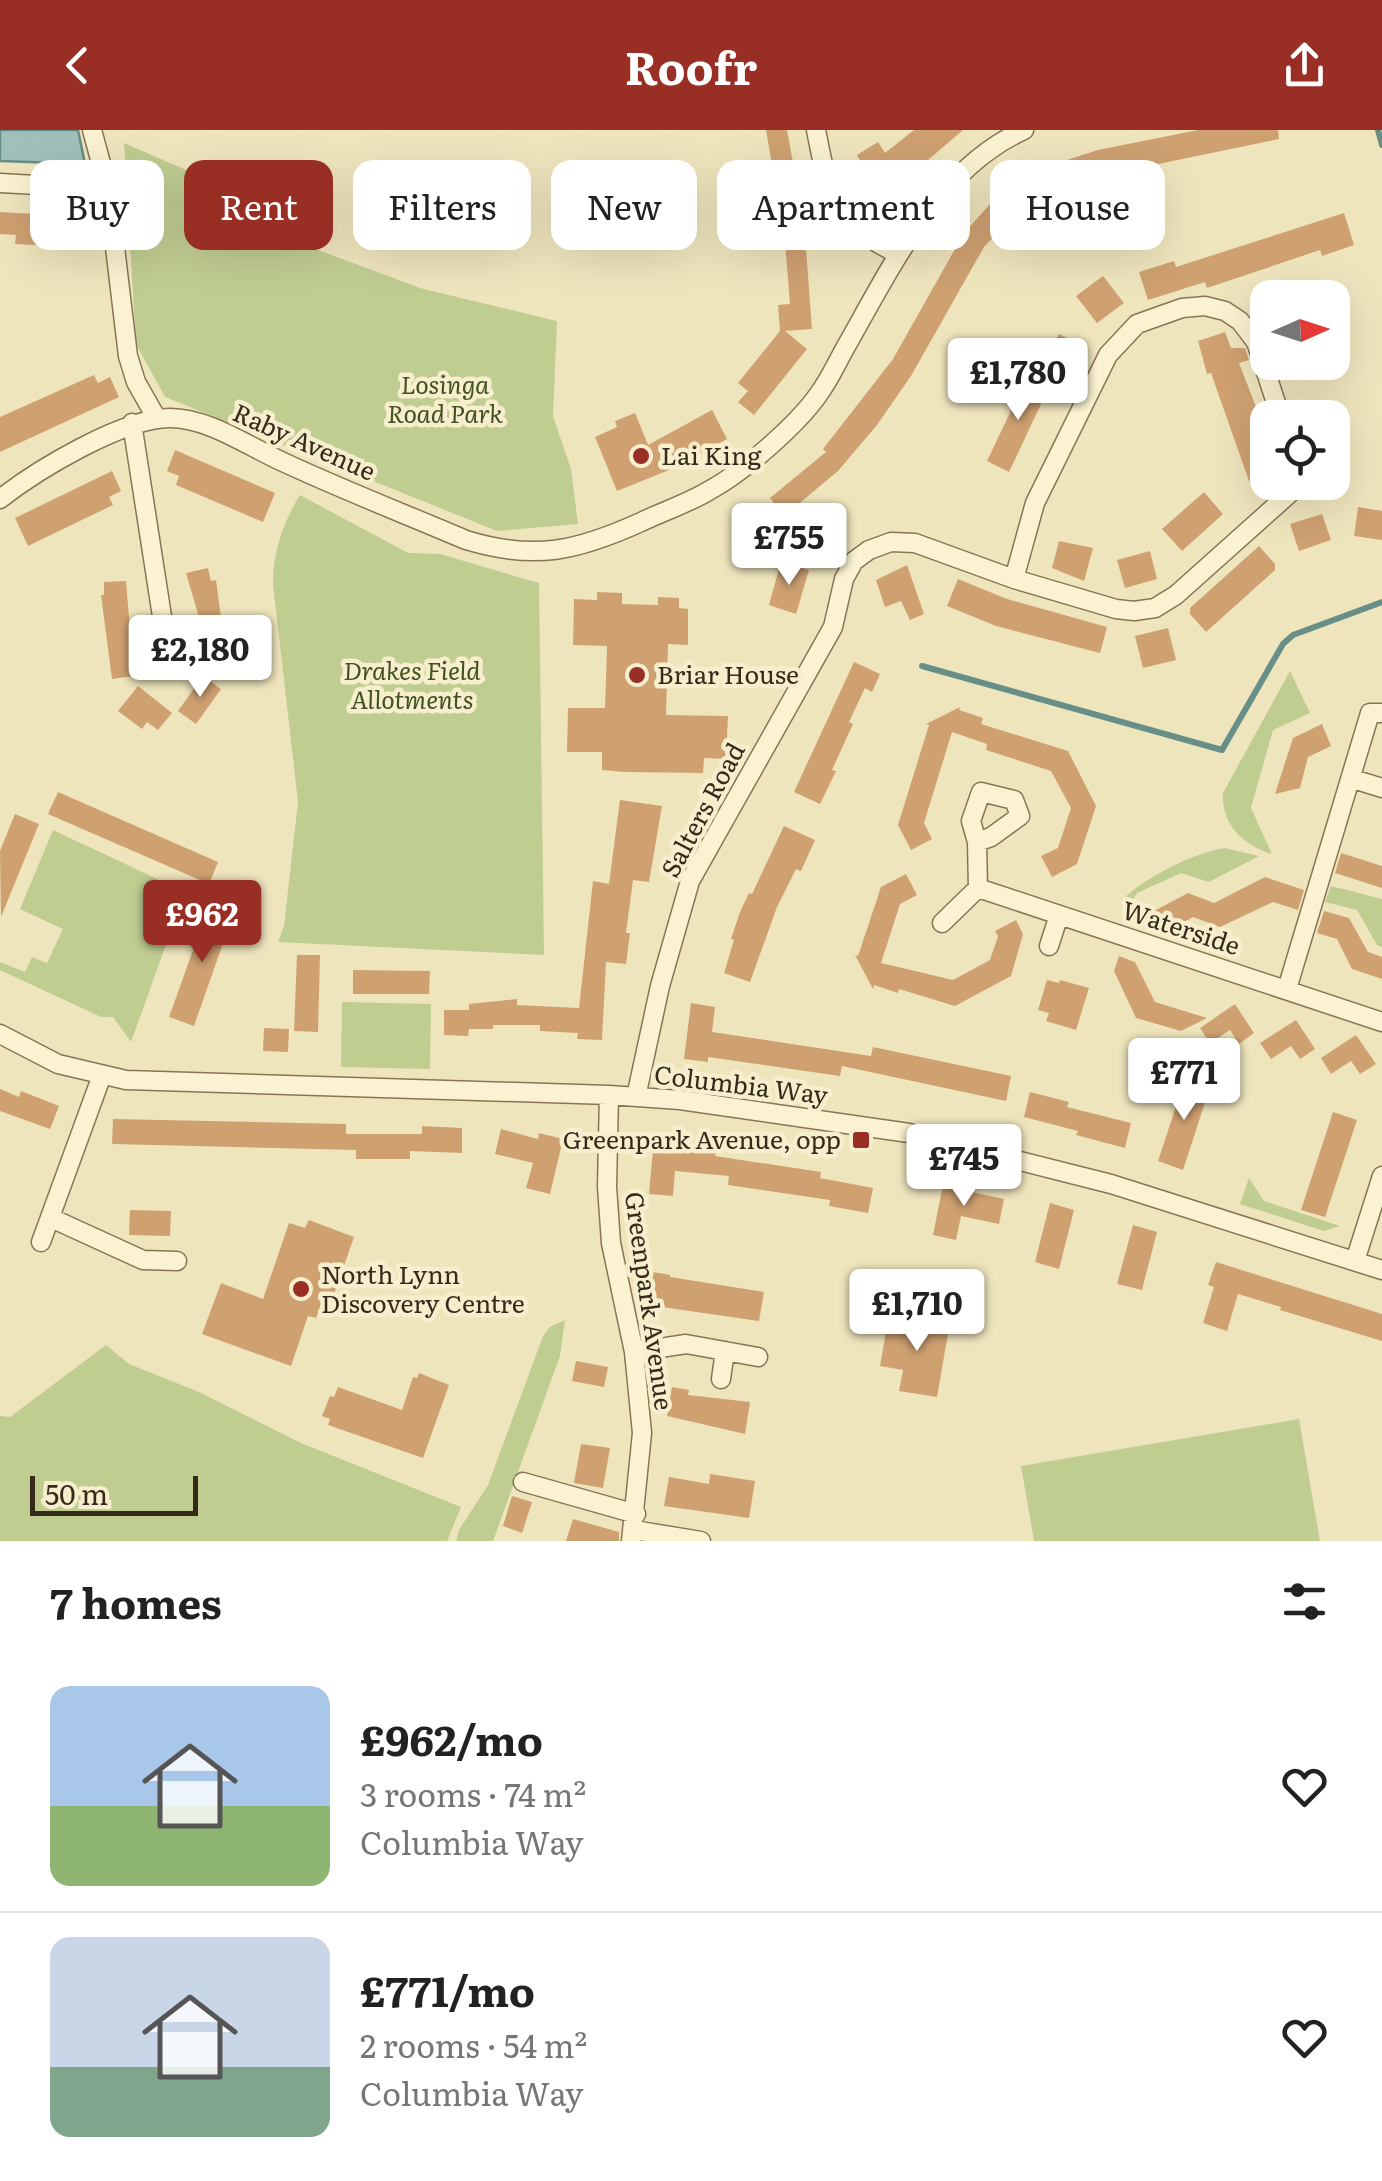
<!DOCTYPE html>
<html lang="en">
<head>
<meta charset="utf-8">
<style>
  body { margin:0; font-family:Literata,serif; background:#f2f2f2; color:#222; height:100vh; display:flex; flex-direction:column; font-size:38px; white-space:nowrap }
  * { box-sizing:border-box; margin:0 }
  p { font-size:32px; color:#767676 }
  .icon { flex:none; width:55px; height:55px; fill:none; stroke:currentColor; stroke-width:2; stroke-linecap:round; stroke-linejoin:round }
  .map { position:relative; height:1411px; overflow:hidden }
  .panel { display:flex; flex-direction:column; background:#fff; flex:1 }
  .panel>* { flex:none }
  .top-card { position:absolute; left:30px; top:30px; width:1322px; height:90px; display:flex; gap:20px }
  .needle { width:65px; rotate:87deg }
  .buttons { position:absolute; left:1250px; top:150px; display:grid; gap:20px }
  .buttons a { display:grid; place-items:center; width:100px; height:100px; border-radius:20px; background:#fff; box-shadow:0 10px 40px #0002; font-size:50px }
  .scale { position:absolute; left:30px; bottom:25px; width:168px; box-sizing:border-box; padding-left:10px; border:5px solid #362b1b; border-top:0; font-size:28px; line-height:35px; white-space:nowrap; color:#362b1b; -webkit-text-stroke:8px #f6eecd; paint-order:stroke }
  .price { position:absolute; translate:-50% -85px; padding:0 22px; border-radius:10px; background:#fff; color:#222; font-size:32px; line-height:65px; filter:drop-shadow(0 2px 5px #0008) }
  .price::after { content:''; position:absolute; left:50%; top:60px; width:30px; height:22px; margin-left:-15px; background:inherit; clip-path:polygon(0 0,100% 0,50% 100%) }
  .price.active { background:#992e24; color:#fff }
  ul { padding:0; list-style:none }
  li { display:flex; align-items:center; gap:30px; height:250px; padding:0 50px }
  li+li { border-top:2px solid #e0e0e0 }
  li span { display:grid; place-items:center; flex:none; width:280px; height:200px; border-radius:20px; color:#555 }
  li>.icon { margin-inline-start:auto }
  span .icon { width:120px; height:120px; fill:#fffc; stroke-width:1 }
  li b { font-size:42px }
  h2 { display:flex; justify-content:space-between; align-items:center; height:120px; padding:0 50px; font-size:42px }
  .pill { padding:0 35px; border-radius:20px; background:#fff; box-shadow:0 10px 40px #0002; font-size:35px; line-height:90px }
  .pill.active { background:#992e24; color:#fff }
  header { display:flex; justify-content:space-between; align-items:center; height:130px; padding:0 50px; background:#992e24; color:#fff; font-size:45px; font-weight:700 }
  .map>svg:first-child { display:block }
  .green { fill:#c0cd91 }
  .water { fill:#a1c0ba; stroke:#688e88; stroke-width:2.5 }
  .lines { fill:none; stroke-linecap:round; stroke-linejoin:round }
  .stream { stroke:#688e88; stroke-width:6 }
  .building { fill:#cfa171 }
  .minor-casing { stroke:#887556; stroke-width:21 }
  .minor { stroke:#faf2d0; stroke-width:18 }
  .poi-dot { fill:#992e24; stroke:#f6eecd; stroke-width:4 }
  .labels { text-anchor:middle; stroke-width:9; stroke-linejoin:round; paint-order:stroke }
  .park-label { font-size:25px; font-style:italic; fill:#425321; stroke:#f6eecd }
  .street-label { font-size:25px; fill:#362b1b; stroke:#f6eecd }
  .poi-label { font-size:25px; fill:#362b1b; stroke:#f6eecd; text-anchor:start }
</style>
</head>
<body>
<header><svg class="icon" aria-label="back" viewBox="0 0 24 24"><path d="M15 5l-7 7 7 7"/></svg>Roofr<svg class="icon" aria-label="share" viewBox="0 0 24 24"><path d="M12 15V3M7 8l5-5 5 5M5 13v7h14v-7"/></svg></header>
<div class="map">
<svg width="1382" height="1411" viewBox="0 0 1382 1411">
  <rect width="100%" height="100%" fill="#efe5bd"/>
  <!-- green -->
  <path class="green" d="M124 13 223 56 276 60 310 117 420 158 557 191 553 286 571 339 578 394 497 401 165 267 136 214Z
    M300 365 408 423 440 424 539 453 544 825 278 812 284 796 298 672 273 454C273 422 283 392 300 365Z
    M1290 541 1310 583 1273 600 1251 678 1272 724C1243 715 1221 694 1223 663Z
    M53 700 185 762 131 912 113 887H101L0 840V832L25 842 32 827 47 833 63 799 20 779Z
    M1225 718 1259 726 1209 752 1181 743 1137 763 1129 777 1125 767C1150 745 1193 723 1225 718Z
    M1331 756 1382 769V817L1377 815 1357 780 1325 772Z
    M342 872 431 874 430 939 341 937Z
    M1249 1048 1264 1071 1340 1096 1324 1101 1240 1074Z
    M565 1190 560 1226 493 1411H456L459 1400 488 1355 543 1206 550 1197Z
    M106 1215 129 1234 199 1262 301 1313 461 1377 447 1411H0V1286L10 1287Z
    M1299 1289 1320 1411H1034L1021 1336Z"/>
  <!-- water -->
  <path class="water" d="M0 0H78L85 34 0 31Z"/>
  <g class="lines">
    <!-- stream -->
    <path class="stream" d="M1378 0 1382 15
      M922 536 1222 620 1283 514 1293 505 1382 472"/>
  </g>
  <!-- building -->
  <path class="building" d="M766 0H787L804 92 812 199 785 201 807 219 754 285 738 272 748 261 738 253 780 201 778 175 790 174 783 87 772 89 761 37 772 35Z
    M914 0H963L907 48 879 64 857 25 878 12 885 23Z
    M1198 0H1278L1279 9 1105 45 1054 60 1016 83 984 117 911 246 877 295 838 341 784 386 770 368 826 322 823 319 893 229 964 103 1002 61 1045 37 1098 20Z
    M0 82 90 87 89 110 75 109V117L15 114 16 105 0 104Z
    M1344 83 1354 115 1322 126 1320 120 1207 158 1205 152 1148 170 1139 142 1174 131 1176 137Z
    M1103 146 1124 173 1097 193 1076 166Z
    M1225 202 1231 218H1245L1249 230 1239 233 1268 308V345L1249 351 1211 243 1207 244 1198 211Z
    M1059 204 1089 219 1073 249 1043 234Z
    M94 245 98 253 110 247 119 267 0 322V287Z
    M1028 245 1050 255 1009 342 987 331Z
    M712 280 727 309 669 340 617 361 595 307 617 297 615 291 635 283 648 315Z
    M175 320 275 363 263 392 176 355 179 346 167 341Z
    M112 341 121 361 109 367 113 375 28 416 15 388Z
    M1204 362 1223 384 1182 421 1162 399Z
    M1358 377 1382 381V410L1354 406Z
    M1322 384 1331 410 1299 421 1290 394Z
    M1059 411 1093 418 1084 451 1052 438Z
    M1259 416 1275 434V440L1206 502 1190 484V478Z
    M1150 421 1157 449 1125 458 1117 430Z
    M781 432 809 440 796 484 769 475Z
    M907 435 924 484 910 490 901 471 885 477 876 450Z
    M208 438 211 451 216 450 227 533 205 536 198 484 186 443Z
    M958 449 1007 469 1107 497 1100 523 996 496 947 476Z
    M126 451 134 546 112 549 101 465H104V452Z
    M597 462 622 463V474L658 475V467L679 468V478L688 479V515L668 514 666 585 728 586 726 629 704 628 703 643 624 642 602 640V622H567L568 578H605L607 516 573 515 574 469 597 470Z
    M1168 498 1176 530 1143 538 1135 506Z
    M854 532 880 544 872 562 865 558 849 592 853 594 832 640 836 641 820 674 794 662Z
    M203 546 221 559 196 594 178 581Z
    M138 556 172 583 158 600 147 592 142 599 118 581Z
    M960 577 959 580 983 588 981 594 1068 621 1096 676 1077 734 1052 747 1041 726 1058 718 1071 678 1051 641 986 620 987 614 952 602 924 693 932 709 911 720 898 695 929 595 926 594Z
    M1322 594 1331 616 1308 627 1300 658 1275 664 1293 608Z
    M58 662 218 732 209 754 48 684Z
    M620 670 662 676 649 752 633 750 626 803H630L626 834 606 832 602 910 577 909 578 903 540 901V895H493V899H469L468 906 444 905V880H469V874L517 869V875L579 878 593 751 609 754Z
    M15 684 39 694 1 787 0 721Z
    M784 696 815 710 801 741 796 739 777 777 750 852 724 843 734 810 731 809 740 782 749 763 752 764Z
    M1341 723 1382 736V758L1335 743Z
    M906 744 917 765 900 774 881 833 953 850 990 830 998 806 995 801 1016 790 1023 804 1011 846 955 876 899 859 898 863 874 855 873 859 855 825 858 826 881 757Z
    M1265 747 1304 760 1298 780 1273 772 1220 797 1193 787 1166 802 1150 797 1154 781 1188 763 1214 773Z
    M210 773 234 782 194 896 169 887Z
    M1324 781 1349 788 1368 822 1382 827V849L1352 839 1337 809 1317 803Z
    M297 825H320L318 902 294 901Z
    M1119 826 1135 832 1155 872 1207 888 1181 901 1136 888 1114 841Z
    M353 840 430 841 429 864H353Z
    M1047 850 1059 853 1060 850 1089 858 1076 900 1046 891 1049 883 1038 880Z
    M691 873 715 877 712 902 871 926 873 917 1011 946 1006 971 842 936 840 946 708 927V932L684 929Z
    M1235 874 1254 903 1239 914 1230 900 1210 913 1200 898Z
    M1296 890 1315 919 1300 929 1291 916 1271 929 1260 913Z
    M264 898 289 899 288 922 263 921Z
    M1356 905 1376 934 1360 944 1351 931 1331 944 1321 928Z
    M1186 946 1211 954 1183 1040 1158 1031Z
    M0 959 19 967 21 961 59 976 50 999 0 981Z
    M1030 962 1069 972 1067 977 1131 993 1125 1018 1076 1005 1078 1001 1024 987Z
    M1333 982 1357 990 1325 1087 1301 1080Z
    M113 989 346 994V1004H422V996L462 998V1023L410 1021V1029H356V1020L112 1014Z
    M501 999 538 1009 539 1003 563 1009 550 1064 526 1058 533 1033 495 1024Z
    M654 1008 679 1010 678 1016 716 1020 715 1026 821 1042 820 1048 873 1058 868 1083 829 1076 830 1070 728 1055 729 1046 675 1041 673 1066 649 1064Z
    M944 1050 969 1056 967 1061 1004 1069 999 1094 961 1086 956 1110 933 1105Z
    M1050 1073 1074 1080 1059 1139 1035 1132Z
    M130 1080 171 1081 170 1106 129 1105Z
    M309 1090 354 1107 333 1167 325 1164 316 1188 308 1186 291 1236 202 1204 221 1153 263 1169 289 1093 305 1098Z
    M1133 1095 1157 1102 1142 1160 1117 1154Z
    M1216 1132 1382 1184V1211L1280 1180 1281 1177 1238 1164 1227 1201 1203 1193 1214 1157 1208 1155Z
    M653 1142 670 1145V1147L764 1162 759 1191 648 1175Z
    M912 1185 950 1192 937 1267 899 1261 903 1240 880 1236 887 1196 909 1200Z
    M576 1231 608 1237 604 1257 572 1251Z
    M419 1243 449 1255 423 1328 328 1295 330 1289 322 1286 330 1266 334 1267 338 1257 402 1280 413 1247 417 1248Z
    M672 1257 689 1260 688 1265 750 1272 745 1304 667 1286Z
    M581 1314 610 1318 603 1358 574 1353Z
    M710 1344 755 1351 749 1388 664 1376 669 1347 709 1354Z
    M512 1366 532 1372 522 1403 503 1396Z
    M573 1389 619 1402V1411H566Z"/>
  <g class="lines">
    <defs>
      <path id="minor" d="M92 0 108 59 128 226 136 252 157 289
        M816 0C830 70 832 91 898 124
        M0 53 108 59
        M132 293 170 538
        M0 369C37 340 123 288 170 288 209 288 249 317 283 332 343 360 405 384 466 410 535 431 577 421 641 392 664 381 689 373 710 360 742 343 797 295 818 265 830 249 838 230 848 213 892 135 939 38 1024 0
        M1014 449 1035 373 1108 225 1137 194 1182 178 1205 176 1225 181 1240 191 1256 212 1281 288
        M1353 649 1382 658
        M981 662 1014 670 1020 686 991 707 977 712 971 691Z
        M977 712 978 758 1382 892
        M942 793 978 758
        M1049 816 1059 785
        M1287 859 1370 583H1382
        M0 904 58 934 126 950 609 965 680 970 909 1003 1111 1054 1382 1140
        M609 965 607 1057 611 1113 634 1222 642 1303 631 1411
        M636 967 660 856 690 751 833 497 844 449 854 431 869 420 891 412 915 413 1014 449 1116 479 1134 481 1155 478 1176 465 1289 364 1295 352
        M51 1088 143 1130 177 1131
        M41 1112 102 945
        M1355 1131 1382 1046
        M634 1222 686 1214 758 1227
        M721 1249 725 1221
        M523 1352 636 1384
        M634 1400 701 1411"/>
    </defs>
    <!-- minor casing -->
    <use href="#minor" class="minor-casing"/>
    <!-- minor -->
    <use href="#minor" class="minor"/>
  </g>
  <!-- markers -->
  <g class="poi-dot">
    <circle cx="641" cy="326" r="10"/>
    <circle cx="637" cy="545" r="10"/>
    <rect x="851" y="1000" width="20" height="20" rx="5"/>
    <circle cx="301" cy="1159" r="10"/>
  </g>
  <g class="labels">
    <!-- park labels -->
    <g class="park-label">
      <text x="445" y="264">Losinga<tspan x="445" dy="29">Road Park</tspan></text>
      <text x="412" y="550">Drakes Field<tspan x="412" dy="29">Allotments</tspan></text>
    </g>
    <!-- street labels -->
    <g class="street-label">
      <text transform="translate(304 312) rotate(24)" y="9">Raby Avenue</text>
      <text transform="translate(703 680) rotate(-62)" y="9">Salters Road</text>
      <text transform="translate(1181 798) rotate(18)" y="9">Waterside</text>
      <text transform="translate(741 955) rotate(7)" y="9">Columbia Way</text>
      <text transform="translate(649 1171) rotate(82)" y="9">Greenpark Avenue</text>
    </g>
    <!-- poi labels -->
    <g class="poi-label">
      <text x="661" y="335">Lai King</text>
      <text x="657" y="554">Briar House</text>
      <text x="841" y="1019" text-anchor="end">Greenpark Avenue, opp</text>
      <text x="321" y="1154">North Lynn<tspan x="321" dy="29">Discovery Centre</tspan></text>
    </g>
  </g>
</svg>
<div class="buttons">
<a><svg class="needle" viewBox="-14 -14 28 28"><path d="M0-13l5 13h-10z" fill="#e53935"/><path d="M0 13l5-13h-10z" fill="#767676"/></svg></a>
<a><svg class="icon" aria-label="locate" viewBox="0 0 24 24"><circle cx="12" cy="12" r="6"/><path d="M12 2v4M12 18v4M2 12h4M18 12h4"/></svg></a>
</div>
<div class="scale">50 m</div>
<b class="price" style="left:1018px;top:293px">£1,780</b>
<b class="price" style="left:789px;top:458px">£755</b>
<b class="price" style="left:200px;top:570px">£2,180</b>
<b class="price active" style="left:202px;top:835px">£962</b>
<b class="price" style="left:1184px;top:993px">£771</b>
<b class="price" style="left:964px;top:1079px">£745</b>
<b class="price" style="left:917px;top:1224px">£1,710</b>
<div class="top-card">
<a class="pill">Buy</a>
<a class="pill active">Rent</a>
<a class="pill">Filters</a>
<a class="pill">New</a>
<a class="pill">Apartment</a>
<a class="pill">House</a>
</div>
</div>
<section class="panel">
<h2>7 homes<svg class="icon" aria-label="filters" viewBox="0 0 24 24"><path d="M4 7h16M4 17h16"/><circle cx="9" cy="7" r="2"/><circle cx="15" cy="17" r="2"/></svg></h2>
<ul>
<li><span style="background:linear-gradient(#a9c7e8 60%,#8fb573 0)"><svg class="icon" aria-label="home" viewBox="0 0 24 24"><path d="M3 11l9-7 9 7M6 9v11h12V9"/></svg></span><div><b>£962/mo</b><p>3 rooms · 74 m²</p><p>Columbia Way</p></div><svg class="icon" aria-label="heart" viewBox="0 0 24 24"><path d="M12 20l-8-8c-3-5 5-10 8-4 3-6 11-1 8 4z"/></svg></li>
<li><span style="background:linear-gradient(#c9d6e8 65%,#7fa58c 0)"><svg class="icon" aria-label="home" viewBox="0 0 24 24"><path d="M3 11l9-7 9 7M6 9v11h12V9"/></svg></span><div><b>£771/mo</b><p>2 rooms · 54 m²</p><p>Columbia Way</p></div><svg class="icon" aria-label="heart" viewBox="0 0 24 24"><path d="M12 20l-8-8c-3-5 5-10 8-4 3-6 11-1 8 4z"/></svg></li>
</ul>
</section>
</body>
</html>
